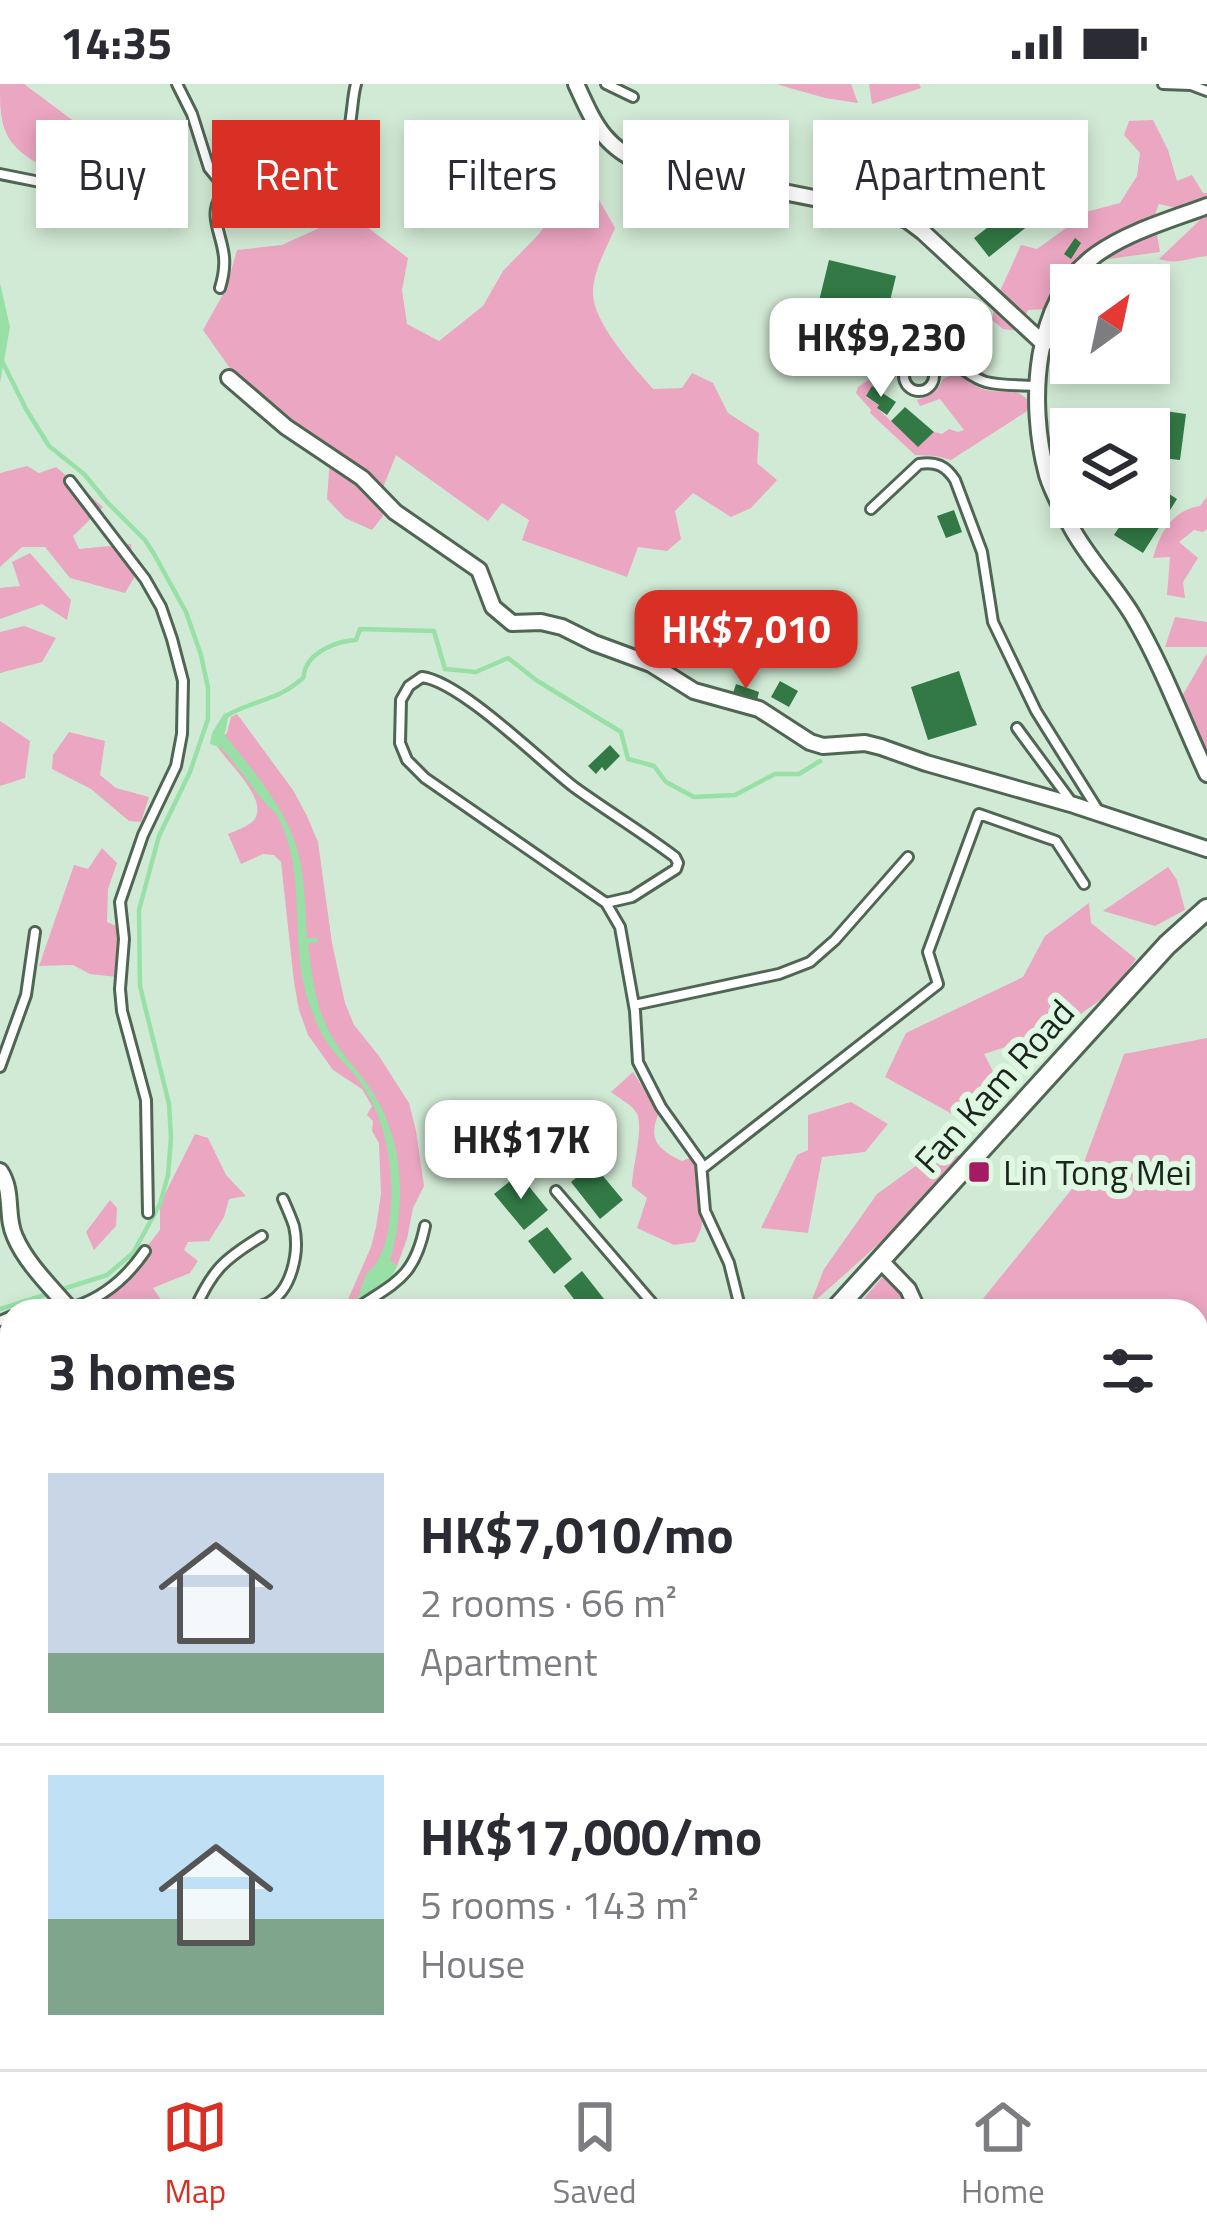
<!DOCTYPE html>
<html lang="en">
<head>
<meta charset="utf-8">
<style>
  body { margin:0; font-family:"Titillium Web",sans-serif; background:#f7f7f7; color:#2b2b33; height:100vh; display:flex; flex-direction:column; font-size:45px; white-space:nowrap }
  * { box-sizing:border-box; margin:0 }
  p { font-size:39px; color:#7c7c81 }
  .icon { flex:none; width:66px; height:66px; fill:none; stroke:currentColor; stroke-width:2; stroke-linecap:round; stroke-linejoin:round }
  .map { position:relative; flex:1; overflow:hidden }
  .panel { position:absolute; left:0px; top:1215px; width:1209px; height:771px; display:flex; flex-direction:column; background:#fff; border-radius:36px 36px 0 0; box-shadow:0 6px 18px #0003 }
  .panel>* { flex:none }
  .banner { position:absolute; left:36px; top:36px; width:1137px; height:108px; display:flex; gap:24px }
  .needle { width:78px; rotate:33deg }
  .controls { position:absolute; left:1050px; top:180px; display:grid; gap:24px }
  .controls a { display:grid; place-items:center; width:120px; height:120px; border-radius:0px; background:#fff; box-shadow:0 6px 18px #0003; font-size:60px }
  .price { position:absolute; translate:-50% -102px; padding:0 27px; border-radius:24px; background:#fff; color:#222; font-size:39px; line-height:78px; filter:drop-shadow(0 3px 6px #0008) }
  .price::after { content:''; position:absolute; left:50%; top:72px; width:36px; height:27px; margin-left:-18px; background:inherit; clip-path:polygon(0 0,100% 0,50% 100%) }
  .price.active { background:#d93025; color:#fff }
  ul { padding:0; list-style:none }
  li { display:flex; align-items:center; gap:36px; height:300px; padding:0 48px }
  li+li { border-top:3px solid #e1e1e2 }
  li span { display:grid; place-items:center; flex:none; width:336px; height:240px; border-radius:0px; color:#555 }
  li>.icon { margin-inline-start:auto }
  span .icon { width:144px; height:144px; fill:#fffc; stroke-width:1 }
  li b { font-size:51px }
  h2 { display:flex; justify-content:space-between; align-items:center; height:144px; padding:0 48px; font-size:51px }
  .tag { padding:0 42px; border-radius:0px; background:#fff; box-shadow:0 6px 18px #0003; font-size:42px; line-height:108px }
  .tag.active { background:#d93025; color:#fff }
  .status { display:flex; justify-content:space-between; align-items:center; height:84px; padding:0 60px; background:#fff; direction:ltr }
  .status svg { height:33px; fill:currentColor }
  .menu { display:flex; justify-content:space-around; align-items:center; height:168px; border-top:3px solid #e1e1e2; background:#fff; font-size:33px; color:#7c7c81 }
  .menu a { display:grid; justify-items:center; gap:6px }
  .menu .active { color:#d93025 }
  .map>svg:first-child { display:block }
  .green { fill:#eba6c1 }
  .water { fill:#98e0a6 }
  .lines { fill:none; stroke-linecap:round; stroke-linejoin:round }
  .stream { stroke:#98e0a6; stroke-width:4.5 }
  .building { fill:#327945 }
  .service-casing { stroke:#506654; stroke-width:14 }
  .minor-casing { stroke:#506654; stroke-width:20 }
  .secondary-casing { stroke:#506654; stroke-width:24 }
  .service { stroke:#fff; stroke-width:8 }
  .minor { stroke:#fff; stroke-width:14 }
  .secondary { stroke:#fff; stroke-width:18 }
  .poi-dot { fill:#a41b64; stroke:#def8e2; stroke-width:4.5 }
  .labels { text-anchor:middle; stroke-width:12; stroke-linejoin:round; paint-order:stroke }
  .street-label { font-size:36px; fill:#1c251d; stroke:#def8e2 }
  .poi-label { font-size:36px; fill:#1c251d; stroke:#def8e2; text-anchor:start }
</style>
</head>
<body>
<div class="status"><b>14:35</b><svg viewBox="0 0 49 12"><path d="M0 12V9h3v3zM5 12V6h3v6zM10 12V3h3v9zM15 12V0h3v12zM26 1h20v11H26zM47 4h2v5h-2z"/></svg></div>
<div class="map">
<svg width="1207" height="1985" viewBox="0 0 1207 1985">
  <rect width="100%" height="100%" fill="#d1ead5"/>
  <!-- green -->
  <path class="green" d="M0 0H24L75 38 149 54 158 90 128 70 40 41 37 79C1 58 0 39 0 0Z
    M776 0H851L858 19 825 14Z
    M869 0H919L921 4 872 20Z
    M1153 36 1168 66 1177 97 1192 91 1203 109H1207V172C1187 174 1179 181 1159 175L1200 136 1185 126 1159 120 1154 133 1160 168 1101 176 1104 201H1071V215L1068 214 1048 225 1028 226 1023 238 1039 267 1026 248 1003 245 992 236 996 216 1021 161 1037 165 1066 144 1078 130 1120 119 1137 92 1140 69 1124 51 1129 37Z
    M567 108 598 114 615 144C607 163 593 187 593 208 592 238 634 283 653 305L682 304 692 289 713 299 728 329 759 349 757 379 777 396 751 424 731 433 693 409 675 427 681 455 667 467 638 463 627 493 522 456 529 436 502 419 488 437 396 371 380 411 383 432 372 446 345 434 327 415 330 373 246 307 203 246 226 205 237 166 282 161 337 136 354 133 408 174 402 206 407 240 439 257 483 222 503 187 539 150Z
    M976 242V280L991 296 973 287 964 278C966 268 967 260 957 255L945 260 942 267C899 267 910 288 879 307L872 303 866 313 879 321 878 325 918 362 934 348 942 350 949 345 958 348 964 346 940 315 920 322 917 316C930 312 937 308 943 295L957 289C966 295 976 304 986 306 1012 311 1010 298 1035 322L951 376 936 372 915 371 870 329 871 326 856 309 858 303 886 284 911 252 953 249Z
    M27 382 39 389 56 383 103 423 73 452 79 465 131 460 134 494 125 509 70 494 45 463H22L0 483V389Z
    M1207 413V445L1203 448 1194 446 1179 458 1198 474 1183 498 1185 514 1167 511 1170 473 1153 474C1160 448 1173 426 1200 422Z
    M30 469 71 516 67 536 42 520 0 535V504L20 502 12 478Z
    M1175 533 1207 538V563H1165Z
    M24 542 56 554 42 578 0 589V548Z
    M1207 569V674L1181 614Z
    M237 630 293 706 306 730 318 758 332 859 345 919 354 941 379 972 409 1019 416 1047 424 1102 413 1124 407 1155 397 1182 390 1177 354 1219 352 1225 343 1227 371 1163 376 1143 381 1110 379 1059 372 1047 373 1037 367 1031 372 1022 362 1005 333 986 308 951 299 926 294 898 281 778 274 771 263 770 241 780 228 750C235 747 249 742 254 736 270 715 225 677 215 659L227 649 231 633Z
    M0 637 30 657 25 694 0 702Z
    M69 648 105 657 100 691 116 704 149 713 141 738 129 737 91 705 52 685 53 671Z
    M102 764 117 779 108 805 107 838 130 848 126 894 90 890 73 881 39 882 74 781 88 785Z
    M1168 783 1177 796 1185 826 1155 842 1103 827Z
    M1089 819 1091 839 1136 875 1113 907 1058 946 984 970 1005 1010 956 1032 885 993 906 949 1023 893 1045 852Z
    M1207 954V1427L1197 1417V1227H973L1076 1100 1124 970Z
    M633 988 659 1029C647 1055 658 1066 682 1077L690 1074 710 1090 701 1145 695 1158 674 1161 637 1144 647 1114 632 1102C632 1084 645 1041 636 1028 631 1020 618 1014 611 1008Z
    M851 1018 888 1040 865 1068 822 1073 808 1149 761 1144 797 1071 808 1066V1031Z
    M195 1050 208 1054 226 1091 246 1112 229 1115 224 1133 209 1157 188 1158 184 1166 198 1177 190 1189 153 1204 169 1227H95L84 1212 98 1211 131 1183 160 1146V1120Z
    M949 1058 960 1074C916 1128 863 1175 810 1221L824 1185 877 1110Z
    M110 1116 117 1124 116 1142 94 1166 86 1148Z
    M886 1189 905 1210 910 1227H853Z
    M12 1683V1741L0 1731V1688Z"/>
  <!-- water -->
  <path class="water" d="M0 199 10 243 0 299Z
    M225 628 221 646C250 684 285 721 298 768 305 795 305 825 307 854H318L319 857 308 860C312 891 315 923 331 951 341 970 358 986 370 1004 405 1057 406 1118 390 1177L397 1182 390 1197 357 1216 366 1190C382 1178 388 1154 390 1133 395 1089 387 1038 362 1001 352 985 337 974 327 958 318 945 313 931 308 916 289 858 307 790 279 735 274 725 275 730 267 721 251 703 238 682 221 664L210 660 212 649Z"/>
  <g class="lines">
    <!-- stream -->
    <path class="stream" d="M0 273 26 325 49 362 84 390 107 418 145 456 154 470 186 528 201 571 208 604V635L190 688 159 752 139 826 140 902 169 1020 171 1054 168 1091 160 1120 133 1169 107 1191 0 1225
      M220 651 223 648 226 632C250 617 275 617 297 599 309 589 300 597 306 583 314 566 338 557 356 556L360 545 434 547 445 585 476 588 508 574 536 596 621 648 628 675 654 682 666 698 694 713 735 711 775 690H799L820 677"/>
  </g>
  <!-- building -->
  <path class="building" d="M1014 123 1029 141 989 173 974 154Z
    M1075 154 1081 159 1071 175 1064 170Z
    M829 176 896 192 886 233 819 217Z
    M872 302 896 318 887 331 877 324 879 321 866 312Z
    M905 323 934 348 918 363 891 337Z
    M1158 326 1186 330 1180 376 1152 373Z
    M1149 397 1177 415 1143 469 1114 451 1132 423H1149Z
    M954 426 962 448 946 454 937 432Z
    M959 587 977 641 928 656 911 603Z
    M780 597 798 607 789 623 771 613Z
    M736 600 759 608 757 616 733 609Z
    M610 661 620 672 605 687 602 683 596 690 588 682Z
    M560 1035 589 1071 564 1091 535 1055Z
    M593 1080 623 1116 600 1135 571 1098Z
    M519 1090 548 1126 524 1146 494 1110Z
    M547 1143 572 1175 554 1190 528 1157Z
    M582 1187 608 1220 599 1227H583L564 1202Z
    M1202 1538 1207 1542 1205 1578 1197 1573V1545Z
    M1207 1645V1670L1197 1664Z
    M1207 1808V1845L1204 1847 1197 1835V1814Z
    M1202 1919 1207 1928V1953L1197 1959V1922Z
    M156 1974H187L180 1985H166Z
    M199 1974H221L225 1977 219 1985H197L193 1982Z
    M233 1974H244L249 1977 253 1974 258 1978 253 1985H229L227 1983Z
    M298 1974H323V1985H305L304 1981 300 1982Z
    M554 1974H584L577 1984Z
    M588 1974H602L611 1979 608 1985H582Z
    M619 1974 628 1977 630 1974H646L639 1985H613Z
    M705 1974H740L742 1985H718L717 1982 707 1984Z
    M983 1974H1002L1006 1980 999 1985H974L971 1981Z
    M1047 1974H1074L1081 1985H1046L1042 1979Z
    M1125 1974H1149L1135 1985H1132Z"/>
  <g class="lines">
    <defs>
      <path id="service" d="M177 0 192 30 209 84 231 111
        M606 0 633 13
        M1163 0 1191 1 1207 7
        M0 90 45 99
        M220 204C223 194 225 183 224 173 222 150 208 132 221 112 240 111 262 121 280 115 300 109 337 77 345 58 353 40 351 18 356 0
        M904 292a15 15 0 1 1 30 0a15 15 0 1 1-30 0Z
        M931 283C960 272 962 291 986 298 1002 302 1021 301 1037 302
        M70 397 145 495 161 523 172 555 183 597 182 650 176 682 143 751 120 818 124 855 120 905 122 927 146 1016 148 1129
        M871 425 919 380C936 377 946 382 955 396L982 468 993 538 1036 627 1098 726
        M1017 644 1073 720
        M606 819 632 813 676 785 678 779 675 773C642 748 607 727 574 703 539 676 461 598 422 593L409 602 401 616 400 659 407 676 425 694 606 819 620 843 635 927 638 978 661 1023 701 1079 705 1127 729 1179 741 1227
        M634 921 779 890 810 878 835 856 908 773
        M0 983 26 911 35 848
        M703 1084 938 900 928 868 979 730 1056 757 1084 800
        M556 1107 659 1227
        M29 1227C41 1226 56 1227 67 1225 101 1216 126 1195 145 1167
        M194 1227C212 1186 224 1175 262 1152
        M237 1227C246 1224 258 1223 266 1220 292 1208 300 1168 294 1142 291 1133 287 1124 283 1115
        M353 1227C395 1198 414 1195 425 1142
        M0 1237 12 1232
        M9 1498H12
        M1197 1604 1207 1612
        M1197 1745 1207 1738
        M1197 1752 1207 1767
        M273 1974 280 1985
        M683 1974 691 1985
        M1012 1974 1019 1985
        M1176 1974 1183 1985"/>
      <path id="minor" d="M576 0C594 39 604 65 648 81L884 128 907 136 923 148 1044 260
        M1207 122C1170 136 1130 147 1097 170 1032 216 1028 320 1047 391 1052 408 1062 425 1070 441 1087 474 1114 500 1133 532 1162 581 1183 638 1207 690
        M229 294 286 343 362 394 395 428 479 486 493 523 512 539 541 538 562 543 594 559 651 580 694 607 759 625 810 658 823 662 865 659 881 663 926 679 1074 721 1207 765
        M0 1087C14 1108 5 1132 15 1153 26 1179 51 1203 69 1224
        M880 1176 908 1205 918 1227
        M1197 1483 1207 1489
        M787 1974 795 1984 804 1985"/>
      <path id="secondary" d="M834 1227 1167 861 1207 825
        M0 1918 12 1911"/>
    </defs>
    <!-- service casing -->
    <use href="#service" class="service-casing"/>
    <!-- minor casing -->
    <use href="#minor" class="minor-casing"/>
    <!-- secondary casing -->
    <use href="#secondary" class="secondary-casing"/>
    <!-- service -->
    <use href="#service" class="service"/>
    <!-- minor -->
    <use href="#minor" class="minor"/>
    <!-- secondary -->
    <use href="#secondary" class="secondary"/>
  </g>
  <!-- markers -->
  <rect class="poi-dot" x="967" y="1076" width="24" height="24" rx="6"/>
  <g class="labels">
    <!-- street labels -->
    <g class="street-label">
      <text transform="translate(994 1002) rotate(-48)" y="13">Fan Kam Road</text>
    </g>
    <!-- poi labels -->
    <g class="poi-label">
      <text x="1003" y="1101">Lin Tong Mei</text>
    </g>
  </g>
</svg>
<div class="controls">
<a><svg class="needle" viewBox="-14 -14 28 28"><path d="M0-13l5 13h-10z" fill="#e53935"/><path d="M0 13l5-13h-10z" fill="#7c7c81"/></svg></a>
<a><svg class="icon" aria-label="layers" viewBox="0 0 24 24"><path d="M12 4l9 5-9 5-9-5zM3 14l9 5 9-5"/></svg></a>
</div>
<b class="price" style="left:881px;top:316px">HK$9,230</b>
<b class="price active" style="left:746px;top:608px">HK$7,010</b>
<b class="price" style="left:521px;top:1118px">HK$17K</b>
<div class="banner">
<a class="tag">Buy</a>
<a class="tag active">Rent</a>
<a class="tag">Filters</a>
<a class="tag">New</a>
<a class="tag">Apartment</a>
</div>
<section class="panel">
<h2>3 homes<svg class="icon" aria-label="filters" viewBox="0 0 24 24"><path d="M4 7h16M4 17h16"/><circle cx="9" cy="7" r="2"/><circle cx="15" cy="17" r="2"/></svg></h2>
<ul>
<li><span style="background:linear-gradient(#c9d6e8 75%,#7fa58c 0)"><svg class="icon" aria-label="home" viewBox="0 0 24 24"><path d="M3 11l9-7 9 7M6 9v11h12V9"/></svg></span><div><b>HK$7,010/mo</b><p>2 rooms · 66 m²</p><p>Apartment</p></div></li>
<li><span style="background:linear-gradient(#bfe0f5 60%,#7fa58c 0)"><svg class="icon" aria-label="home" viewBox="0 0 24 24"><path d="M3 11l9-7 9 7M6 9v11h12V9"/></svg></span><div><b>HK$17,000/mo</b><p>5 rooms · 143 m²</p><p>House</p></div></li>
</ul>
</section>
</div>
<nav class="menu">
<a class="active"><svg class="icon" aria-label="map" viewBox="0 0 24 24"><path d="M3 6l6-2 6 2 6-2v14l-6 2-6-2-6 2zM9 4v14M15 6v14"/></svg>Map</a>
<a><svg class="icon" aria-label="saved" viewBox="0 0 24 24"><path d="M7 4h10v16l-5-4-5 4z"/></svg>Saved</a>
<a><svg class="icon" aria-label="home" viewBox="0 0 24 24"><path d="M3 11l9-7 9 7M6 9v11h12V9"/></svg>Home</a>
</nav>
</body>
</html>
